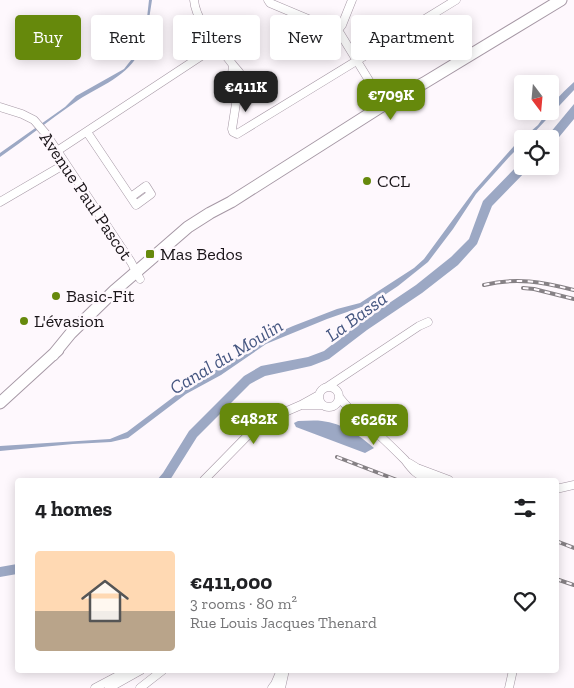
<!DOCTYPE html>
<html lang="en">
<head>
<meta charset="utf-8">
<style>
  body { margin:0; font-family:"Zilla Slab",serif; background:#f6f6f6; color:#202124; height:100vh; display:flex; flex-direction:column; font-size:19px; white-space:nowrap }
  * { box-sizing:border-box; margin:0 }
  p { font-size:16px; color:#757577 }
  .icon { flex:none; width:28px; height:28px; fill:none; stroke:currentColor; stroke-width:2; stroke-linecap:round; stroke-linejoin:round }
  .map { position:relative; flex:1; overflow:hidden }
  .sheet { position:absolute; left:15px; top:478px; width:544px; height:195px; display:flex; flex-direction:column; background:#fff; border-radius:5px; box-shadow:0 2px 12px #0003 }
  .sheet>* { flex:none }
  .top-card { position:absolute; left:15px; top:15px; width:545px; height:45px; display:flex; gap:10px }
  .needle { width:32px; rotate:164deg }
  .tools { position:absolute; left:514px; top:75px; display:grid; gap:10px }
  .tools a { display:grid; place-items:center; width:45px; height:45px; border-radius:5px; background:#fff; box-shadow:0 2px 12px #0003; font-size:25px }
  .price { position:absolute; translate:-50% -42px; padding:0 11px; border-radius:10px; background:#66890c; color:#fff; font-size:16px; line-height:32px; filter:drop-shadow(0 1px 2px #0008) }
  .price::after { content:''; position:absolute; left:50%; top:30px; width:15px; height:11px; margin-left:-8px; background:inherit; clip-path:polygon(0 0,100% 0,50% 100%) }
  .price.on { background:#222; color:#fff }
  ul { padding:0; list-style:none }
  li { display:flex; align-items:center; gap:15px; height:125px; padding:0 20px }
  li+li { border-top:1px solid #e0e0e0 }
  li span { display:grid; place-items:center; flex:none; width:140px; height:100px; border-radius:5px; color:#555 }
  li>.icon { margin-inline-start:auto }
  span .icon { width:60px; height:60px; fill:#fffc; stroke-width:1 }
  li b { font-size:21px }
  h2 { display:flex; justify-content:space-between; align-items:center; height:60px; padding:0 20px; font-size:21px }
  .chip { padding:0 18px; border-radius:5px; background:#fff; box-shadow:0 2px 12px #0003; font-size:18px; line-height:45px }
  .chip.on { background:#66890c; color:#fff }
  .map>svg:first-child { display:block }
  .water { fill:#9ca8c4 }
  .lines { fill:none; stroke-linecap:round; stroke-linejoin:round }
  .minor-casing { stroke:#a698a5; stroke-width:9 }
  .secondary-casing { stroke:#a698a5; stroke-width:13 }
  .minor { stroke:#fff; stroke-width:8 }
  .secondary { stroke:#fff; stroke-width:11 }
  .rail-casing { stroke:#868185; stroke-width:4 }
  .rail { stroke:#fef8fd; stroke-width:2; stroke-dasharray:5.5; stroke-linecap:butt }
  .poi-dot { fill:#66890c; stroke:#fef8fd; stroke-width:2 }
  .labels { text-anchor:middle; stroke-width:5; stroke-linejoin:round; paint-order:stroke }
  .poi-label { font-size:18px; fill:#1a1519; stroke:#fef8fd; text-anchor:start }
  .street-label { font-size:18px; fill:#1a1519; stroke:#fef8fd }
  .water-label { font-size:19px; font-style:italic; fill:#455680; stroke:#fef8fd }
</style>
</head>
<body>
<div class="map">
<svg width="574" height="688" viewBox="0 0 574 688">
  <rect width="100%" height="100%" fill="#fef8fd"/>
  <!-- water -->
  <path class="water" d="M149 0H152C149 18 147 39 138 55 124 79 95 88 74 103 49 120 25 140 0 157V153L65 107 76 96 124 69 135 55 139 46 147 18Z
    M574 82V90L530 137 528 139H522V144L511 155 476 194 453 229 428 262 398 286 377 300 370 304 327 319 266 344 221 375 186 394 128 438 111 442 73 444 0 451V446L110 439 127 432 184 389 277 333 293 326 337 309 360 303 414 268 424 259 474 191 514 146 538 125 548 111H550C553 100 566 90 574 82Z
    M574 104V119L550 148V139H545Z
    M522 161V166H531L492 206 477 244 458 265 422 293 367 330 329 359 311 366 265 376 250 384 197 437 170 480H157L163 473 189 431 244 376 261 366 308 357 324 351 361 322 416 285 451 257 469 239 483 201Z
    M298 421C306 421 314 420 322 421 342 423 359 435 374 448L365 453 296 427 294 423Z
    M17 564V574L0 577V567Z"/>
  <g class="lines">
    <defs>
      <path id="minor" d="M194 0C196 23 220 47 233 65
        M268 0 270 3 327 27 338 30 373 87 375 110
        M338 30 342 25 352 0
        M373 87 393 99
        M237 97 231 83 233 65 239 72 243 78 237 97 232 129 233 132 237 134 456 0
        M0 107 22 114 34 120 46 134 131 262 140 279
        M87 132 136 205 151 194 146 186 131 197
        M57 151 218 45
        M0 202 65 164
        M319 397a10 10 0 1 1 20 0a10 10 0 1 1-20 0Z
        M327 387 419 326 428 322
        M339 397C351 413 365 422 379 435 388 443 397 452 405 460 413 471 416 474 429 480
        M301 405H322
        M409 463 417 468 449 480
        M204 480 256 427 271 418 301 405 319 395
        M556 489 574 485
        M95 688 129 670
        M109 688 141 670
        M140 688 163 670
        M272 688 275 684 281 670
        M281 688 285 670
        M509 688 513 670"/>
      <path id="secondary" d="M53 355 71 333 114 291 150 260 188 227 210 213 231 202 393 99 424 83 561 0
        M0 403 58 350"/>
    </defs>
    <!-- minor casing -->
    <use href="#minor" class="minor-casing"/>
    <!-- secondary casing -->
    <use href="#secondary" class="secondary-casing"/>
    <!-- minor -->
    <use href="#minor" class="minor"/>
    <!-- secondary -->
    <use href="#secondary" class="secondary"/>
    <defs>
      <path id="rail" d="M484 285C517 277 542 282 574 290
        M523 288 534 289 574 299
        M337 457 397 480
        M556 541 574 548
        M556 579 574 585"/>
    </defs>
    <!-- rail casing -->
    <use href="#rail" class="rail-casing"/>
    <!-- rail -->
    <use href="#rail" class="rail"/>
  </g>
  <!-- markers -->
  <g class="poi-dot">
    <circle cx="367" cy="181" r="5"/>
    <rect x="145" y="249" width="10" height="10" rx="2.5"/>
    <circle cx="56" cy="296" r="5"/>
    <circle cx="24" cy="321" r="5"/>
  </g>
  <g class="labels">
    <!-- poi labels -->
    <g class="poi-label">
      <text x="377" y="187">CCL</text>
      <text x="160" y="260">Mas Bedos</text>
      <text x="66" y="302">Basic-Fit</text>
      <text x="34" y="327">L'évasion</text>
    </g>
    <!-- street labels -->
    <g class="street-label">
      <text transform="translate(86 196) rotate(56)" y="6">Avenue Paul Pascot</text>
    </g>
    <!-- water labels -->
    <g class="water-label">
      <text transform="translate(356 316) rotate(-36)" y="7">La Bassa</text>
      <text transform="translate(226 356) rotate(-31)" y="7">Canal du Moulin</text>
    </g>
  </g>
</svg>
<div class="tools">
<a><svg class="needle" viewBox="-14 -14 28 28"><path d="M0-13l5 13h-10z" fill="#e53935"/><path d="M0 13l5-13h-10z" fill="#757577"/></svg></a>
<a><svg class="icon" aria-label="locate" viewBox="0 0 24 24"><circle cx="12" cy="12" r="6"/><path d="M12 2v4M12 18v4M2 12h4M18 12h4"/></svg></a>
</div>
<b class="price on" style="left:246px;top:113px">€411K</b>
<b class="price" style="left:391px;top:121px">€709K</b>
<b class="price" style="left:254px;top:445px">€482K</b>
<b class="price" style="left:374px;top:446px">€626K</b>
<div class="top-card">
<a class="chip on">Buy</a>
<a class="chip">Rent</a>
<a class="chip">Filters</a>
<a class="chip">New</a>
<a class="chip">Apartment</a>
</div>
<section class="sheet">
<h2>4 homes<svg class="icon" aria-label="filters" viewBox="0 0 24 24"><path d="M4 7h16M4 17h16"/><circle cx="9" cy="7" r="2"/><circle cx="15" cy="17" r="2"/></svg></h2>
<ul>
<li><span style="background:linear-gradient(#ffd9b3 60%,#b9a48a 0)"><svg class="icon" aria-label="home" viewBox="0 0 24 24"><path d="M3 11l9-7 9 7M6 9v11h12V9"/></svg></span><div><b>€411,000</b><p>3 rooms · 80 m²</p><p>Rue Louis Jacques Thenard</p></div><svg class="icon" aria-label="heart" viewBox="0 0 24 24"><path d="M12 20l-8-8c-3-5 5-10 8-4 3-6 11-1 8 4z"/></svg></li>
</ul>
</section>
</div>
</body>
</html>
